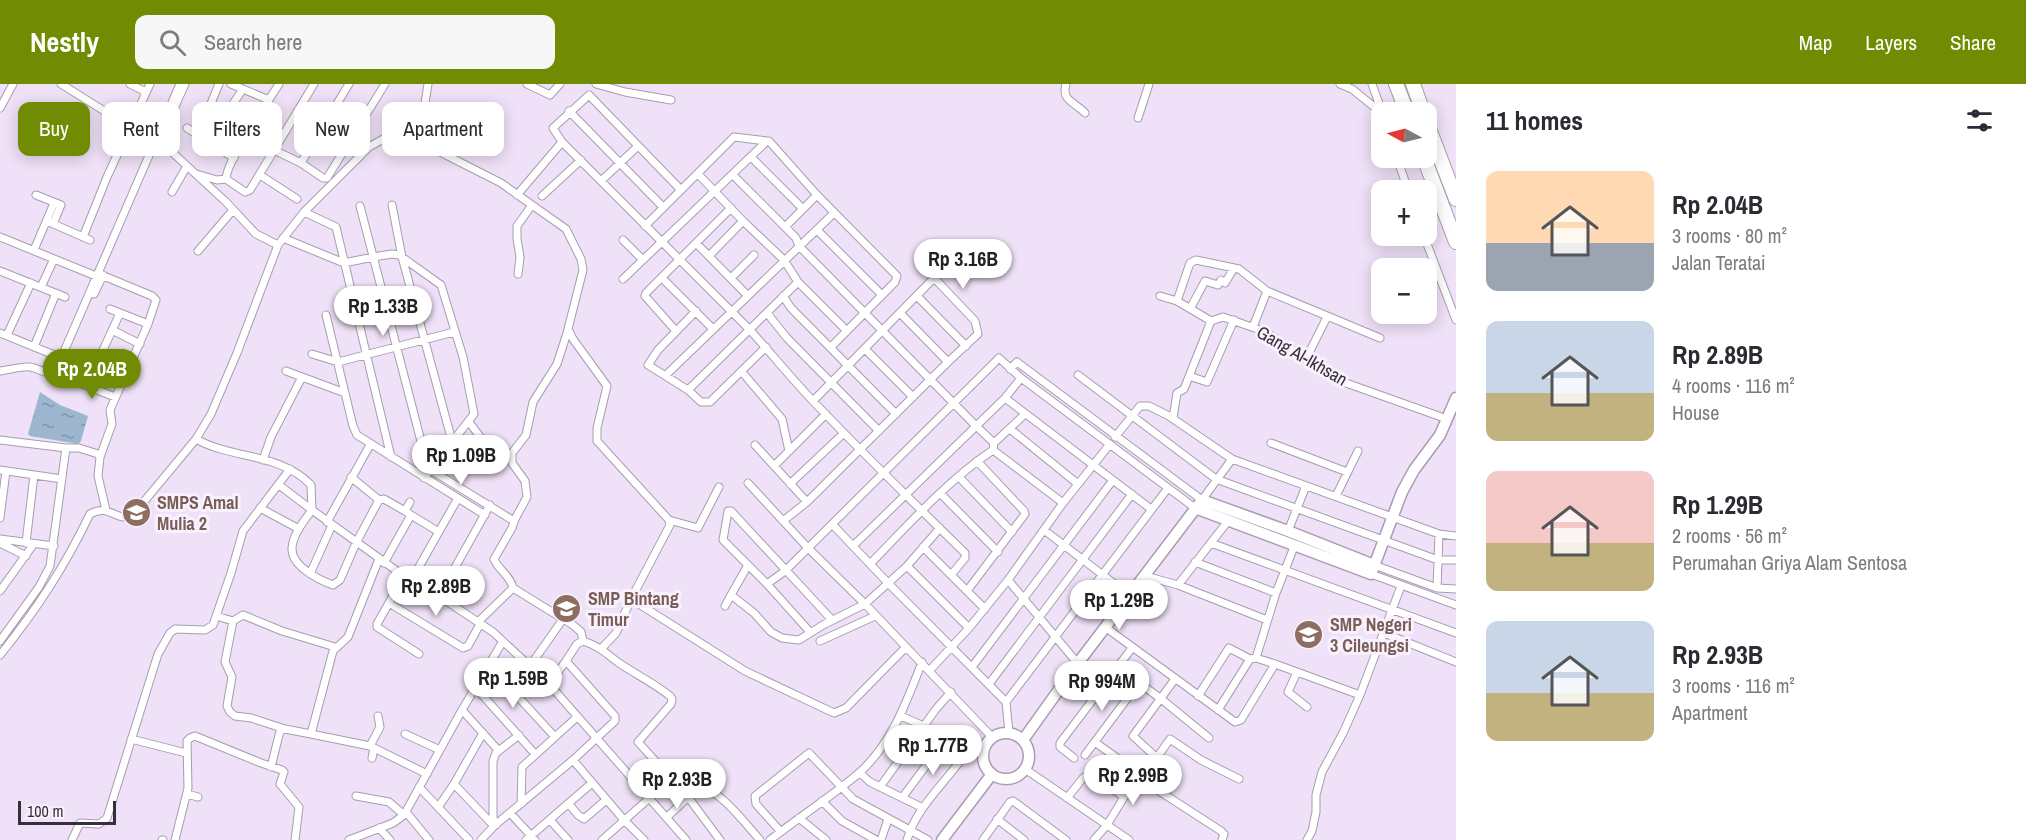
<!DOCTYPE html>
<html lang="en">
<head>
<meta charset="utf-8">
<style>
  body { margin:0; font-family:"Archivo Narrow",sans-serif; background:#f7f7f7; color:#2b2b33; height:100vh; display:flex; flex-direction:column; font-size:22px; white-space:nowrap }
  * { box-sizing:border-box; margin:0 }
  p { font-size:20px; color:#7c7c81 }
  .icon { flex:none; width:33px; height:33px; fill:none; stroke:currentColor; stroke-width:2; stroke-linecap:round; stroke-linejoin:round }
  .map { position:relative; flex:1; overflow:hidden }
  .side { display:flex; flex-direction:column; background:#fff; width:570px }
  .side>* { flex:none }
  .banner { position:absolute; left:18px; top:18px; width:570px; height:54px; display:flex; gap:12px }
  .needle { width:39px; rotate:277deg }
  .buttons { position:absolute; left:1371px; top:18px; display:grid; gap:12px }
  .buttons a { display:grid; place-items:center; width:66px; height:66px; border-radius:12px; background:#fff; box-shadow:0 3px 15px #0003; font-size:30px }
  .scale { position:absolute; left:18px; bottom:15px; width:98px; box-sizing:border-box; padding-left:6px; border:3px solid #363039; border-top:0; font-size:16px; line-height:21px; white-space:nowrap; color:#363039; -webkit-text-stroke:4px #f9f1fe; paint-order:stroke }
  .price { position:absolute; translate:-50% -51px; padding:0 14px; border-radius:21px; background:#fff; color:#222; font-size:20px; line-height:39px; filter:drop-shadow(0 2px 3px #0008) }
  .price::after { content:''; position:absolute; left:50%; top:36px; width:18px; height:14px; margin-left:-9px; background:inherit; clip-path:polygon(0 0,100% 0,50% 100%) }
  .price.selected { background:#718b02; color:#fff }
  ul { padding:0; list-style:none }
  li { display:flex; align-items:center; gap:18px; height:150px; padding:0 30px }
  li span { display:grid; place-items:center; flex:none; width:168px; height:120px; border-radius:12px; color:#555 }
  li>.icon { margin-inline-start:auto }
  span .icon { width:72px; height:72px; fill:#fffc; stroke-width:1 }
  li b { font-size:26px }
  h2 { display:flex; justify-content:space-between; align-items:center; height:72px; padding:0 30px; font-size:26px }
  .tag { padding:0 21px; border-radius:12px; background:#fff; box-shadow:0 3px 15px #0003; font-size:21px; line-height:54px }
  .tag.selected { background:#718b02; color:#fff }
  header { display:flex; align-items:center; gap:36px; box-sizing:border-box; height:84px; padding:0 30px; background:#718b02; color:#fff }
  header strong { font-size:28px }
  nav { display:flex; gap:33px; margin-inline-start:auto; font-size:21px }
  .search { width:420px; height:54px; background:#f7f7f7; display:flex; align-items:center; gap:15px; box-sizing:border-box; padding:0 21px; border-radius:12px; color:#7c7c81; font-size:22px }
  main { display:flex; flex:1; min-height:0 }
  .map>svg:first-child { display:block }
  .water { fill:url(#water-ripples) }
  .lines { fill:none; stroke-linecap:round; stroke-linejoin:round }
  .street-casing { stroke:#a99bb0; stroke-width:9 }
  .secondary-casing { stroke:#a99bb0; stroke-width:13 }
  .highway-casing { stroke:#a99bb0; stroke-width:16 }
  .street { stroke:#fff; stroke-width:7 }
  .secondary { stroke:#fff; stroke-width:10 }
  .highway { stroke:#fff; stroke-width:14 }
  .labels { text-anchor:middle; stroke-width:6; stroke-linejoin:round; paint-order:stroke }
  .street-label { font-size:18px; fill:#363039; stroke:#f9f1fe }
  .education-label { font-size:18px; font-weight:bold; fill:#785e54; stroke:#f9f1fe; text-anchor:start }
</style>
</head>
<body>
<header>
<strong>Nestly</strong>
<div class="search"><svg class="icon" aria-label="search" viewBox="0 0 24 24"><circle cx="10" cy="10" r="6"/><path d="M15 15l6 6"/></svg>Search here</div>
<nav><a>Map</a><a>Layers</a><a>Share</a></nav>
</header>
<main>
<div class="map">
<svg width="1456" height="756" viewBox="0 0 1456 756">
  <defs>
    <pattern id="water-ripples" width="26" height="14" patternUnits="userSpaceOnUse" patternTransform="scale(1.5)"><rect width="26" height="14" fill="#9cb6cf"/><path d="M2 4q2-2 4 0t4 0M15 11q2-2 4 0t4 0" fill="none" stroke="#8094a9"/></pattern>
  </defs>
  <rect width="100%" height="100%" fill="#efe1f7"/>
  <!-- water -->
  <path class="water" d="M40 308 60 321 88 332 81 357 78 360 30 352 28 350Z"/>
  <g class="lines">
    <defs>
      <path id="street" d="M61 0 130 43 160 57 226 118 256 150 278 161
        M130 0 146 8
        M231 0 269 16
        M279 0C267 20 227 75 226 95L245 108 250 106 314 0
        M527 0 550 11 560 0
        M596 0 625 8 671 16
        M1066 0C1061 17 1075 18 1085 29
        M1340 0 1352 5 1373 22 1380 21
        M1372 0 1382 28
        M209 23 235 35
        M0 24 13 0
        M569 27 663 123
        M226 30 243 5
        M1138 34 1149 0
        M187 44 234 74
        M406 46 438 67 501 99 566 145 581 175 583 186 568 245 573 255 607 302 597 344V357L669 436 670 441 631 515 616 549 602 564
        M164 47 185 0
        M198 51 219 0
        M274 66 301 79 323 94H327L385 0
        M751 73 803 125
        M1397 74 1408 106
        M301 79 349 0
        M196 90 217 96 226 95
        M698 90 743 137 784 176 798 198 847 247
        M260 91 297 115
        M733 91 796 154 799 162 975 341 994 359
        M601 97 638 62
        M681 106 589 11 553 44 562 58 749 245C771 269 791 294 813 317 862 369 914 419 965 469V474L951 491
        M172 108 187 82
        M36 111 61 121 53 140
        M517 111 562 58
        M542 112 581 76
        M392 121 402 173 452 357
        M360 122 422 361 431 386 514 437
        M304 128 336 143 391 373
        M49 138 90 156
        M645 142 734 53 767 57
        M785 143 817 111
        M817 146 882 211
        M1424 152 1456 236
        M0 153 96 192
        M83 153 107 93 150 0
        M283 154 344 179 373 173 392 170 399 171 441 201 463 273 474 330 424 394
        M623 156 643 176
        M696 159 748 212
        M34 166 54 119
        M198 167 233 126
        M709 172 743 137
        M0 187 65 213
        M99 190 152 212 156 216 148 240 110 326 112 340 100 373
        M518 190 520 173 517 155V142L532 121
        M662 194 713 245
        M731 194 754 171
        M623 195 767 57H769L817 111 897 192 895 198 831 263
        M41 203 54 175
        M94 210 103 191
        M783 212 791 224 896 330
        M917 212 966 262
        M1160 212 1177 217 1211 237 1223 233 1266 248 1306 275 1346 299 1447 335
        M1177 217 1190 179 1196 176 1239 185 1267 207 1380 254
        M110 225 148 240
        M1190 225 1205 197 1218 201 1221 196 1225 199 1234 184
        M696 227 658 266 648 281 688 306 701 318H710L766 263
        M767 229 787 254 879 347
        M900 229 948 278
        M326 231 353 342 357 351 485 431
        M1253 243 1267 207
        M112 246 140 260
        M568 246 557 280 533 318 526 351 512 369V379L525 397 527 413 515 435 512 444 494 475C498 486 511 492 513 504L573 541 581 548 583 557
        M676 247 645 212 646 209 731 124
        M0 249 64 275
        M7 251 31 199
        M34 263 56 209
        M865 265 913 313
        M312 270 338 278 454 248
        M1306 275 1327 233
        M1010 285 1017 278 1202 416 1232 375
        M0 287C8 286 23 282 30 283 38 284 44 290 53 289L56 286 180 0
        M286 287 345 309
        M742 288 782 335 789 367
        M666 291 834 129
        M1078 291 1216 395 1438 476H1456
        M1189 292 1207 298 1234 236
        M77 298 115 313
        M87 301 120 229
        M688 306 798 198
        M1005 314 1151 425
        M1173 334 1177 309 1184 305 1211 237
        M469 338 484 358
        M1010 345 1078 400
        M1115 353 1140 322H1149L1169 332 1232 375 1439 450 1456 452
        M196 355C231 375 281 369 311 401L312 426 404 492 439 512 493 548 549 600 686 756
        M0 356 66 364H79L98 370 100 373 98 392 106 426
        M1271 359 1347 388
        M755 361 807 418
        M993 366 1063 419
        M263 376 271 353 302 293
        M774 382 826 330
        M0 386 62 395
        M351 393 379 416
        M959 393 1012 448
        M748 399 808 464 865 520 992 653
        M790 400 844 349
        M279 401 312 426C304 437 293 450 292 464 291 482 319 496 333 501L340 496 356 459 379 416 384 415 405 427
        M941 410 998 468
        M1336 412 1358 367
        M260 424 299 445
        M411 431 439 448
        M0 434 6 387
        M669 436 698 444 719 403
        M783 437 807 418 948 278 978 250 975 237 937 197 932 196 813 317
        M327 438 370 361
        M832 440 888 499 1006 618 1009 649
        M1044 446 1129 511
        M1288 447 1306 402
        M0 455 54 462
        M0 459 26 472
        M26 459 34 391
        M1211 459 1456 549
        M854 461 1005 314 1021 294
        M923 463 985 525
        M379 475 348 553 333 567 311 650 370 662 427 690
        M1195 478 1276 509
        M384 479 411 431 405 427 410 418
        M871 479C909 440 947 397 993 366L994 359 1025 330
        M748 481 731 511 754 529 771 548 782 554 799 556 823 541 865 520 907 482 940 444
        M1374 481 1437 504 1456 505
        M907 482 969 544
        M310 490 332 441
        M1371 490 1456 521
        M404 492 377 540V543L419 570
        M1145 492 1178 501 1267 536
        M1008 496 1074 575 1105 600
        M411 497 458 414
        M767 500 785 487 999 274 1021 294 1195 424
        M1178 501 1228 437
        M1437 504 1439 450
        M0 507 33 461
        M967 507 1025 430 1024 427 977 377
        M439 512 490 421
        M631 515 745 587 834 629 846 624 906 563
        M389 519 463 564 468 562 480 540
        M725 522 731 511
        M216 532 233 537 243 531 282 547 335 563
        M233 537 225 578 232 593 227 622 230 628 235 632 251 634 285 645
        M478 538 513 504
        M1105 543 1235 638 1241 636 1275 580
        M810 548 767 500 723 456 728 427H731L832 536
        M1384 549 1456 578
        M0 557 39 503 50 482 66 364
        M583 557C602 563 607 571 622 581 639 592 655 600 670 612L672 615 671 620 638 658 688 713 720 756
        M820 557 875 532
        M0 571C37 525 64 484 90 430 110 419 115 438 132 432L196 355 211 330 237 269 278 161 304 128 369 63 392 50 414 43 425 19 428 0
        M1256 574 1276 509 1294 463
        M566 577 577 560 583 557
        M489 581 555 653
        M530 582 563 535
        M972 583 1113 396
        M1117 583 1160 614 1209 654
        M930 586 969 544 1008 496 1063 419 1110 360
        M1297 588 1288 608 1307 623
        M989 600 1132 410
        M476 604 535 670
        M1198 612 1229 564 1250 575 1256 574 1275 580 1360 611
        M1006 618 1168 404
        M462 626 499 667
        M1218 626 1250 575
        M901 632 935 647 963 673C944 700 916 724 907 756
        M405 650 440 666
        M131 655 186 669
        M1096 659 1141 691
        M370 662 380 643 378 632
        M1085 671 1138 600
        M372 674 374 664
        M1074 674 1060 663V659L1132 564
        M1157 674 1133 652 1175 595
        M573 676 624 736 644 756
        M271 683 280 647 285 645 311 650
        M1025 685 1129 756
        M860 689 870 698 923 724
        M1139 694 1221 747 1224 750 1222 756
        M454 700 494 742
        M419 703 469 756
        M880 703 936 625 951 608
        M187 710 198 713
        M356 712 389 718 404 731
        M902 714 945 656
        M1067 714 1083 694 1088 691 1096 693 1124 713
        M822 717 842 737 876 756
        M521 720 522 683 577 633
        M569 720 578 731 584 735 606 716
        M439 722 454 700 483 649
        M406 728 429 756
        M511 730 535 756
        M667 733 697 705C717 700 747 742 760 756
        M799 734 826 756
        M997 735 1024 756
        M550 736 568 756
        M496 741 493 734V677L496 669 519 651
        M379 744 390 756
        M781 748 756 720 755 712 809 669 853 715 928 756
        M72 756 80 739 99 740 107 734 158 570 170 549 175 545 205 546 213 541 231 489 243 447 290 385
        M162 756H163
        M175 756 188 704 187 657 190 654 195 652 261 679 282 686 284 688 280 700 299 723 295 756
        M349 756 393 739 404 731 462 626 503 557
        M481 756 494 742 573 676 615 637V632L566 577 549 600
        M526 756 592 699
        M602 756 671 695
        M770 756C799 733 831 713 859 689 891 661 907 617 922 578
        M881 756 888 735
        M983 756 1010 718 1013 717 1066 756
        M1094 756 1107 741 1124 713 1151 682 1170 655 1201 676 1239 695
        M1307 756 1312 747 1316 728V711L1322 688 1343 649 1360 611 1401 502"/>
      <path id="secondary" d="M1195 424 1371 490 1402 408 1414 386 1440 351 1456 314
        M983 672a23 23 0 1 1 46 0a23 23 0 1 1-46 0Z
        M1023 656 1078 579 1202 416 1288 447 1374 481
        M942 756 992 690"/>
      <path id="highway" d="M1396 0 1407 28
        M1413 0 1423 28
        M1426 37 1456 115
        M1424 74 1456 158"/>
    </defs>
    <!-- street casing -->
    <use href="#street" class="street-casing"/>
    <!-- secondary casing -->
    <use href="#secondary" class="secondary-casing"/>
    <!-- highway casing -->
    <use href="#highway" class="highway-casing"/>
    <!-- street -->
    <use href="#street" class="street"/>
    <!-- secondary -->
    <use href="#secondary" class="secondary"/>
    <!-- highway -->
    <use href="#highway" class="highway"/>
  </g>
  <!-- icons -->
  <defs>
    <symbol id="school-disc" viewBox="-11 -11 22 22"><circle r="9.5" fill="#8d6e63" stroke="#f9f1fe"/><path d="M0-5L7-2L0 1L-7-2ZM-4 1L0 2.5L4 1V4Q0 6-4 4Z" fill="#fff"/></symbol>
  </defs>
  <g fill-rule="evenodd">
    <use href="#school-disc" x="120" y="412" width="33" height="33"/>
    <use href="#school-disc" x="550" y="508" width="33" height="33"/>
    <use href="#school-disc" x="1292" y="534" width="33" height="33"/>
  </g>
  <g class="labels">
    <!-- street labels -->
    <g class="street-label">
      <text transform="translate(1302 272) rotate(30)" y="6">Gang Al-Ikhsan</text>
    </g>
    <!-- education labels -->
    <g class="education-label">
      <text x="157" y="425">SMPS Amal<tspan x="157" dy="21">Mulia 2</tspan></text>
      <text x="588" y="521">SMP Bintang<tspan x="588" dy="21">Timur</tspan></text>
      <text x="1330" y="547">SMP Negeri<tspan x="1330" dy="21">3 Cileungsi</tspan></text>
    </g>
  </g>
</svg>
<div class="buttons">
<a><svg class="needle" viewBox="-14 -14 28 28"><path d="M0-13l5 13h-10z" fill="#e53935"/><path d="M0 13l5-13h-10z" fill="#7c7c81"/></svg></a>
<a>+</a>
<a>−</a>
</div>
<div class="scale">100 m</div>
<b class="price" style="left:963px;top:206px">Rp 3.16B</b>
<b class="price" style="left:383px;top:253px">Rp 1.33B</b>
<b class="price selected" style="left:92px;top:316px">Rp 2.04B</b>
<b class="price" style="left:461px;top:402px">Rp 1.09B</b>
<b class="price" style="left:436px;top:533px">Rp 2.89B</b>
<b class="price" style="left:1119px;top:547px">Rp 1.29B</b>
<b class="price" style="left:513px;top:625px">Rp 1.59B</b>
<b class="price" style="left:1102px;top:628px">Rp 994M</b>
<b class="price" style="left:933px;top:692px">Rp 1.77B</b>
<b class="price" style="left:1133px;top:722px">Rp 2.99B</b>
<b class="price" style="left:677px;top:726px">Rp 2.93B</b>
<div class="banner">
<a class="tag selected">Buy</a>
<a class="tag">Rent</a>
<a class="tag">Filters</a>
<a class="tag">New</a>
<a class="tag">Apartment</a>
</div>
</div>
<section class="side">
<h2>11 homes<svg class="icon" aria-label="filters" viewBox="0 0 24 24"><path d="M4 7h16M4 17h16"/><circle cx="9" cy="7" r="2"/><circle cx="15" cy="17" r="2"/></svg></h2>
<ul>
<li><span style="background:linear-gradient(#ffd9b3 60%,#9aa5b1 0)"><svg class="icon" aria-label="home" viewBox="0 0 24 24"><path d="M3 11l9-7 9 7M6 9v11h12V9"/></svg></span><div><b>Rp 2.04B</b><p>3 rooms · 80 m²</p><p>Jalan Teratai</p></div></li>
<li><span style="background:linear-gradient(#c9d6e8 60%,#c2b280 0)"><svg class="icon" aria-label="home" viewBox="0 0 24 24"><path d="M3 11l9-7 9 7M6 9v11h12V9"/></svg></span><div><b>Rp 2.89B</b><p>4 rooms · 116 m²</p><p>House</p></div></li>
<li><span style="background:linear-gradient(#f6c9c9 60%,#c2b280 0)"><svg class="icon" aria-label="home" viewBox="0 0 24 24"><path d="M3 11l9-7 9 7M6 9v11h12V9"/></svg></span><div><b>Rp 1.29B</b><p>2 rooms · 56 m²</p><p>Perumahan Griya Alam Sentosa</p></div></li>
<li><span style="background:linear-gradient(#c9d6e8 60%,#c2b280 0)"><svg class="icon" aria-label="home" viewBox="0 0 24 24"><path d="M3 11l9-7 9 7M6 9v11h12V9"/></svg></span><div><b>Rp 2.93B</b><p>3 rooms · 116 m²</p><p>Apartment</p></div></li>
</ul>
</section>
</main>
</body>
</html>
